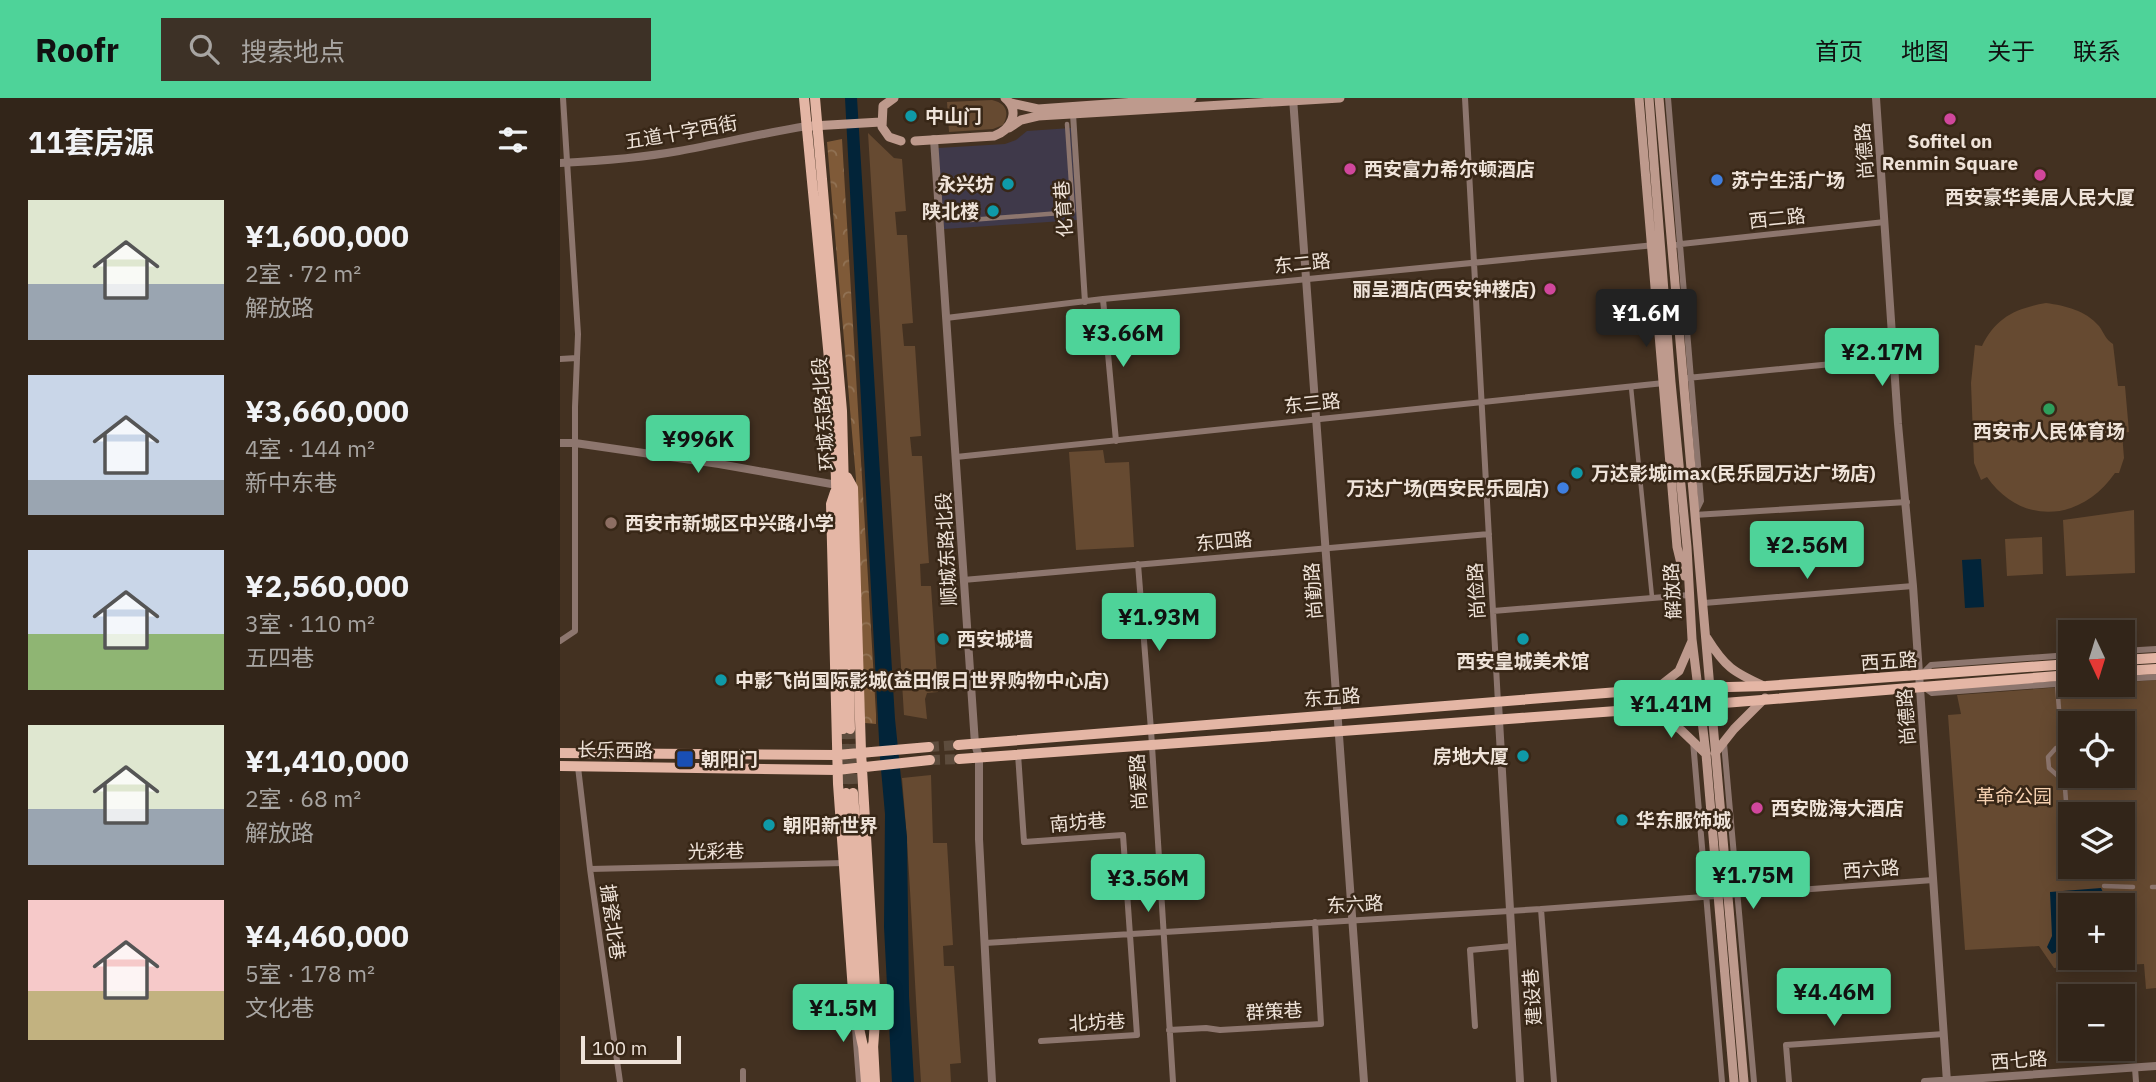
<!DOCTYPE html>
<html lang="zh">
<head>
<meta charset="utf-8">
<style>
  body { margin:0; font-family:"IBM Plex Sans","Noto Sans SC",sans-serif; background:#3d3126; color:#f1f3f6; height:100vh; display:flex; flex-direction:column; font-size:26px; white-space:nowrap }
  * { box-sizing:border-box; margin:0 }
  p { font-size:23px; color:#a8a5a2 }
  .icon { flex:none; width:38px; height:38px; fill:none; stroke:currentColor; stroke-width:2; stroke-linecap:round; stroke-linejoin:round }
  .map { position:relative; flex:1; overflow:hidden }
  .details { display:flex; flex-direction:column; background:#322519; width:560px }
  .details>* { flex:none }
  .needle { width:46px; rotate:176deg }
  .fabs { position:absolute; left:1498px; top:522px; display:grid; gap:14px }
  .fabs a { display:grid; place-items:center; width:77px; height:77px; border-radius:0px; background:#322519; box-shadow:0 4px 18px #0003,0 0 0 2px #4d4238; font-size:35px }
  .scale { position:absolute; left:21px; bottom:18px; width:100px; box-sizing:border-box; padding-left:7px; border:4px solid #efe3d9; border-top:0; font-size:19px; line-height:24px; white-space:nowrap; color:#efe3d9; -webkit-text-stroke:5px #382717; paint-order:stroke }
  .price { position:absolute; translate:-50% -60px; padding:0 16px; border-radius:7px; background:#4ed399; color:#111; font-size:23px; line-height:46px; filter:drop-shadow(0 2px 4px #0008) }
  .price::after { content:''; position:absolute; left:50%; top:42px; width:21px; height:16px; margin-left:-10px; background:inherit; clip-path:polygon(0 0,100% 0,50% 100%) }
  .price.current { background:#222; color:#fff }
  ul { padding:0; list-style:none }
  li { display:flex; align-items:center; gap:21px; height:175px; padding:0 28px }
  li span { display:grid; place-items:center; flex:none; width:196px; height:140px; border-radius:0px; color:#555 }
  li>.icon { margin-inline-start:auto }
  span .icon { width:84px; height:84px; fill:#fffc; stroke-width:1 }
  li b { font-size:30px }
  h2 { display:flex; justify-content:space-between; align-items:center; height:84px; padding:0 28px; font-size:30px }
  header { display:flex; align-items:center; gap:42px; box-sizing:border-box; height:98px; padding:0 35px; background:#4ed399; color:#111 }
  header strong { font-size:33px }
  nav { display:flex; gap:38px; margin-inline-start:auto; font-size:24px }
  .search { width:490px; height:63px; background:#3d3126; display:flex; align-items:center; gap:18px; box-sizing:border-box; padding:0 24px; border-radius:0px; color:#a8a5a2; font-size:26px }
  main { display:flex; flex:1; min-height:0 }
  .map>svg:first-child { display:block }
  .commercial { fill:#3f394a }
  .forest { fill:url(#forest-crowns) }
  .park { fill:#664a31; fill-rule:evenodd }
  .water { fill:#022439 }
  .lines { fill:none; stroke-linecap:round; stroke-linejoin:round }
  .primary-tunnel { stroke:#5d4c3d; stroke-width:10; stroke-dasharray:10 5; stroke-linecap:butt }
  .pedestrian { stroke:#8d766e; stroke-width:4.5 }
  .minor { stroke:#8d766e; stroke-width:6 }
  .tertiary { stroke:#8d766e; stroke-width:8 }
  .secondary { stroke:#be9a8d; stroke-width:9 }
  .primary { stroke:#e4b6a5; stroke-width:10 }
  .culture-dot { fill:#0f9aa8; stroke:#382717; stroke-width:2.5 }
  .hotel-dot { fill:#d1479c; stroke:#382717; stroke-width:2.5 }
  .shop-dot { fill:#3f7fe0; stroke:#382717; stroke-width:2.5 }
  .leisure-dot { fill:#2e9e5b; stroke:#382717; stroke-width:2.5 }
  .education-dot { fill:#8d6e63; stroke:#382717; stroke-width:2.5 }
  .transit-dot { fill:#1a4fb4; stroke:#382717; stroke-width:2.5 }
  .labels { text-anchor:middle; stroke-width:5; stroke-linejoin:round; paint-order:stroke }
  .poi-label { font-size:19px; font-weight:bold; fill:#efe3d9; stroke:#382717; text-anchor:start }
  .street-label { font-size:19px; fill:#efe3d9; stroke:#382717 }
  .park-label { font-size:19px; fill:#f7d2b2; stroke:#382717 }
</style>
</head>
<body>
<header>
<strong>Roofr</strong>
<div class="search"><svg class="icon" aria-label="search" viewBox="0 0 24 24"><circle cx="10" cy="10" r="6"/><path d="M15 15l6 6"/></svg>搜索地点</div>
<nav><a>首页</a><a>地图</a><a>关于</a><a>联系</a></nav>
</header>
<main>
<section class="details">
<h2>11套房源<svg class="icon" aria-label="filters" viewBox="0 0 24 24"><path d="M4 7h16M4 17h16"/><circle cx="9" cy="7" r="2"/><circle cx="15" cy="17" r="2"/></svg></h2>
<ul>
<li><span style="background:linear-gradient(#dfe7d0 60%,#9aa5b1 0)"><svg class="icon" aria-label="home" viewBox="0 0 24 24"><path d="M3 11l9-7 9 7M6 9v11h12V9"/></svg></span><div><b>¥1,600,000</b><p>2室 · 72 m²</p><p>解放路</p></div></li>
<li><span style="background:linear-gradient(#c9d6e8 75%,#9aa5b1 0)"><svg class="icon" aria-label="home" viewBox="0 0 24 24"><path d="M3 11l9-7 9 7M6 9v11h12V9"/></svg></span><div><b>¥3,660,000</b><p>4室 · 144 m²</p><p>新中东巷</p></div></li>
<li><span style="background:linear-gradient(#c9d6e8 60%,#8fb573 0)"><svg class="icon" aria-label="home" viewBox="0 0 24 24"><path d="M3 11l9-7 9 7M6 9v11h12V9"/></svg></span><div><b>¥2,560,000</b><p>3室 · 110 m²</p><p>五四巷</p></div></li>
<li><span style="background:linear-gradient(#dfe7d0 60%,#9aa5b1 0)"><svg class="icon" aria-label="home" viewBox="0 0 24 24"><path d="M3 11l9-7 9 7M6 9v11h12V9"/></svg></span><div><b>¥1,410,000</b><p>2室 · 68 m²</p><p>解放路</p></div></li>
<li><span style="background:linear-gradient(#f6c9c9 65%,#c2b280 0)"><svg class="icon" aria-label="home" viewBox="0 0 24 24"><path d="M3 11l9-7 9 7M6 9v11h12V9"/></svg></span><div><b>¥4,460,000</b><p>5室 · 178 m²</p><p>文化巷</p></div></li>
</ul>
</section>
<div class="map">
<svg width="1596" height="984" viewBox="0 0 1596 984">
  <defs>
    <pattern id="forest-crowns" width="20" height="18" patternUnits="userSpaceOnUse" patternTransform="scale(1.75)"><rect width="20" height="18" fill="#7f5a38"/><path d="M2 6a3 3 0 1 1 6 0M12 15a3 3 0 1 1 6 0" fill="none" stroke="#917254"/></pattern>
  </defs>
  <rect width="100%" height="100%" fill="#433121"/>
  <!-- commercial -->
  <path class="commercial" d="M511 30 517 122 384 131 378 50 445 46 456 42 467 33Z"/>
  <!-- forest -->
  <path class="forest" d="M282 41 316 616V626L305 625 297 463 296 381 267 44Z"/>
  <!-- park -->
  <path class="park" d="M432 2C446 5 450 14 443 27L433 31 389 34 387 4Z
    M308 35 334 60 342 61 346 113 335 114 337 137H347L353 225 342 226 344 248H355L361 338 350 339 352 358H362L369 465 360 466 361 488H371L378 594 367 595 365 601 367 621 344 617Z
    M1486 205C1506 208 1525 212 1539 228 1544 235 1546 242 1553 246L1558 288H1565L1569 334 1562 335 1564 360 1559 375H1555C1522 423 1462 429 1427 379L1421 382 1414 365 1411 285 1415 247 1422 248C1435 220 1456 210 1486 205Z
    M543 352 545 365 569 364 574 449 516 452 509 354Z
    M1574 412 1575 475 1506 478 1503 422Z
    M1482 439 1483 476 1447 478 1445 441Z
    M1596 582V890L1586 891 1584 866 1494 870 1479 848 1405 852 1388 617 1401 616 1397 597ZM1510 625H1563V677H1510ZM1510 716H1563V768H1510ZM1510 807H1563V859H1510Z
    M371 677 373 745H387L393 847 383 848 384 868H394L401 965 390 966 391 984H361C354 883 351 781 342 680Z"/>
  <!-- water -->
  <path class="water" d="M285 0H297L335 621 347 739 349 898 354 984H332L324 829 325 716 320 660Z
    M1421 461 1424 509 1405 510 1402 462Z
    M1541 790 1549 807H1510V851L1506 849 1492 856 1487 849 1492 838 1490 794Z"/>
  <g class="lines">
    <!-- primary-tunnel -->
    <path class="primary-tunnel" d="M283 631 286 695
      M290 631 293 695
      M369 649 398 647
      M370 662 399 661"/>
    <!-- pedestrian -->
    <path class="pedestrian" d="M379 120 410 117V122L513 114 507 26
      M1071 289 1092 499
      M1497 586 1502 649
      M1510 651 1507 649 1496 650 1488 659 1489 670 1498 678 1510 676
      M1504 677 1507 716
      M1544 788 1573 789
      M1592 789H1596"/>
    <!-- minor -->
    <path class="minor" d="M905 0 938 605
      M1108 0 1141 403 1134 417 1347 404
      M513 16 525 204
      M1112 147 1325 124
      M543 201 556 343
      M386 220 543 201 1095 147
      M0 261 17 260
      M1127 280 1334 260
      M396 359 1104 285
      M578 466 591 632 613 984
      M403 482 929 436
      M1144 505 1353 488
      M933 513 1129 497
      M0 543 15 533V309L18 236 3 0
      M1563 553 1596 551
      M1362 576 1371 567 1510 557
      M1563 581 1596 579
      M1365 590 1372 595 1510 585
      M1133 643 1162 984
      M1164 645 1194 984
      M458 656 464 744 563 737 577 937 481 943
      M18 669 30 771 60 984
      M30 771 284 765
      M981 811 994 984
      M425 845 981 811 1373 782
      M915 928 910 852 952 848
      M295 930 299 984
      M609 932 646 930 660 932 761 926 755 824
      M1575 970 1576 984
      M183 984V973
      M1229 984 1226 947 1384 936"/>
    <!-- tertiary -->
    <path class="tertiary" d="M733 0 804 984
      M1316 0 1338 326 1353 488 1387 984
      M374 41 415 646 419 659V741L432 984
      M0 65C40 63 80 60 119 53 162 45 204 35 247 28
      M0 345H15L159 366 277 387
      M938 605 960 984
      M1365 984 1596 968"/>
    <!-- secondary -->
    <path class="secondary" d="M334 0 323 8 322 29 329 39 341 43
      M1079 0 1117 449 1124 478
      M1089 0 1111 284 1127 449 1132 541 1146 656 1174 984
      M1099 0 1184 984
      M451 5 478 11 632 0
      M252 28 321 24
      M449 30 461 22 478 18 780 0
      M355 43 434 38C451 32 461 13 445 0
      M1147 540C1165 569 1173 574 1204 588
      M1096 591 1119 573 1132 543
      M1092 610 1121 632 1146 656
      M1155 655 1174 631 1205 600"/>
    <!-- primary -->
    <path class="primary" d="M244 0 274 313 283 631
      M255 0 282 313 290 631
      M287 379 293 390 301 654 316 908 313 951
      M275 394 271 406 278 686 294 907 304 953
      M1563 562 1596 560
      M1563 573 1596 571
      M398 647 1096 591 1206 588 1510 566
      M0 655 277 657 369 649
      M399 661 1139 607 1510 577
      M0 668 277 672 370 662
      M286 695 302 922
      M293 695 310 921
      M313 946 315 984
      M303 947 306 984"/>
  </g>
  <!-- markers -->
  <g class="culture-dot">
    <circle cx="351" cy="18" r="7"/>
    <circle cx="448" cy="86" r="7"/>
    <circle cx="433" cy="113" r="7"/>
    <circle cx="1017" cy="375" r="7"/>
    <circle cx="383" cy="541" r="7"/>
    <circle cx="963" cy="541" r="7"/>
    <circle cx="161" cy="582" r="7"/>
    <circle cx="963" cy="658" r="7"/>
    <circle cx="1062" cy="722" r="7"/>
    <circle cx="209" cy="727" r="7"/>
  </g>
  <g class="hotel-dot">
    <circle cx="1390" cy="21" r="7"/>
    <circle cx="790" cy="71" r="7"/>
    <circle cx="1480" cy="77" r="7"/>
    <circle cx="990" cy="191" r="7"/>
    <circle cx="1197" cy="710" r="7"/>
  </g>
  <g class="shop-dot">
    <circle cx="1157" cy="82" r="7"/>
    <circle cx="1003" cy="390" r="7"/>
  </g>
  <circle class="leisure-dot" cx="1489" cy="311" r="7"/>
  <circle class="education-dot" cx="51" cy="425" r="7"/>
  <rect class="transit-dot" x="116" y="652" width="18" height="18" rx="3.5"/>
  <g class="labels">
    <!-- poi labels -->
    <g class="poi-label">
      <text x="365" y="25">中山门</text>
      <text x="1390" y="50" text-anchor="middle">Sofitel on<tspan x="1390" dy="22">Renmin Square</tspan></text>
      <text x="804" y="78">西安富力希尔顿酒店</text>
      <text x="1171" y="89">苏宁生活广场</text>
      <text x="434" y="93" text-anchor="end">永兴坊</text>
      <text x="1480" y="106" text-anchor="middle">西安豪华美居人民大厦</text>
      <text x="419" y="120" text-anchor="end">陕北楼</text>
      <text x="976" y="198" text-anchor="end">丽呈酒店(西安钟楼店)</text>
      <text x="1489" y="340" text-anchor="middle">西安市人民体育场</text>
      <text x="1031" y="382">万达影城imax(民乐园万达广场店)</text>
      <text x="989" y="397" text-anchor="end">万达广场(西安民乐园店)</text>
      <text x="65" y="432">西安市新城区中兴路小学</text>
      <text x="397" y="548">西安城墙</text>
      <text x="963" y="570" text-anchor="middle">西安皇城美术馆</text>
      <text x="175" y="589">中影飞尚国际影城(益田假日世界购物中心店)</text>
      <text x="949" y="665" text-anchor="end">房地大厦</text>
      <text x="141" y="668">朝阳门</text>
      <text x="1211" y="717">西安陇海大酒店</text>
      <text x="1076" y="729">华东服饰城</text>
      <text x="223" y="734">朝阳新世界</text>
    </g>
    <!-- street labels -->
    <g class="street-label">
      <text transform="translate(121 34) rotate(-10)" y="7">五道十字西街</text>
      <text transform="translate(1304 53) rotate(-94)" y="7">尚德路</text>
      <text transform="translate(503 111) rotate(-94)" y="7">化育巷</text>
      <text transform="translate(1217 120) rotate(-6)" y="7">西二路</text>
      <text transform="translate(742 165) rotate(-6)" y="7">东二路</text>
      <text transform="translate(752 305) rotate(-6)" y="7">东三路</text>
      <text transform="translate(263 316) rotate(-94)" y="7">环城东路北段</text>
      <text transform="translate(664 443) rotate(-5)" y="7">东四路</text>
      <text transform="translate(386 451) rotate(-93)" y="7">顺城东路北段</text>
      <text transform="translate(753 493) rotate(-94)" y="7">尚勤路</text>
      <text transform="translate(916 493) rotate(-93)" y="7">尚俭路</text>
      <text transform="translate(1112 493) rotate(-93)" y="7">解放路</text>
      <text transform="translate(1329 563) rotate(-4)" y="7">西五路</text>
      <text transform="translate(772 599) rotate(-4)" y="7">东五路</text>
      <text transform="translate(1346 619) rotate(-94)" y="7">尚德路</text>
      <text transform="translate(55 652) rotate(1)" y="7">长乐西路</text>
      <text transform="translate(578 684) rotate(-93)" y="7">尚爱路</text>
      <text transform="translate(518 724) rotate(-5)" y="7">南坊巷</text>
      <text transform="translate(156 753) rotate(-1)" y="7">光彩巷</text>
      <text transform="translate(1311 771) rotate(-4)" y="7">西六路</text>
      <text transform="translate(795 806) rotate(-3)" y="7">东六路</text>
      <text transform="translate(53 824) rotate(82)" y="7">搪瓷北巷</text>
      <text transform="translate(972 899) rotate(-94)" y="7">建设巷</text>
      <text transform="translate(714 913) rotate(-3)" y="7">群策巷</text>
      <text transform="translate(537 924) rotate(-3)" y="7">北坊巷</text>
      <text transform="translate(1459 962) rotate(-4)" y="7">西七路</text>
    </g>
    <!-- park labels -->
    <g class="park-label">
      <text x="1454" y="705">革命公园</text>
    </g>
  </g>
</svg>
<div class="fabs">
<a><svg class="needle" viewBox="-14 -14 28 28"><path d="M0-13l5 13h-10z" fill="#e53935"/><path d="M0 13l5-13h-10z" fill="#a8a5a2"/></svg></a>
<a><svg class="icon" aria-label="locate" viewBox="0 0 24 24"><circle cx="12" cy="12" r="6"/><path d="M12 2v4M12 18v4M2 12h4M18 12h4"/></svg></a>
<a><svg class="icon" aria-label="layers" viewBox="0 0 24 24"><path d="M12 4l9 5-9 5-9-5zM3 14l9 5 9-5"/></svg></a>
<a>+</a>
<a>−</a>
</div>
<div class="scale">100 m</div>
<b class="price current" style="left:1086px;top:251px">¥1.6M</b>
<b class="price" style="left:563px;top:271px">¥3.66M</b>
<b class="price" style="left:1322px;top:290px">¥2.17M</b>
<b class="price" style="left:138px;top:377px">¥996K</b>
<b class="price" style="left:1247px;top:483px">¥2.56M</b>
<b class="price" style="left:599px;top:555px">¥1.93M</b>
<b class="price" style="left:1111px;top:642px">¥1.41M</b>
<b class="price" style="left:1193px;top:813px">¥1.75M</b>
<b class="price" style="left:588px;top:816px">¥3.56M</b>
<b class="price" style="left:1274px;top:930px">¥4.46M</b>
<b class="price" style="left:283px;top:946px">¥1.5M</b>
</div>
</main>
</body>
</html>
